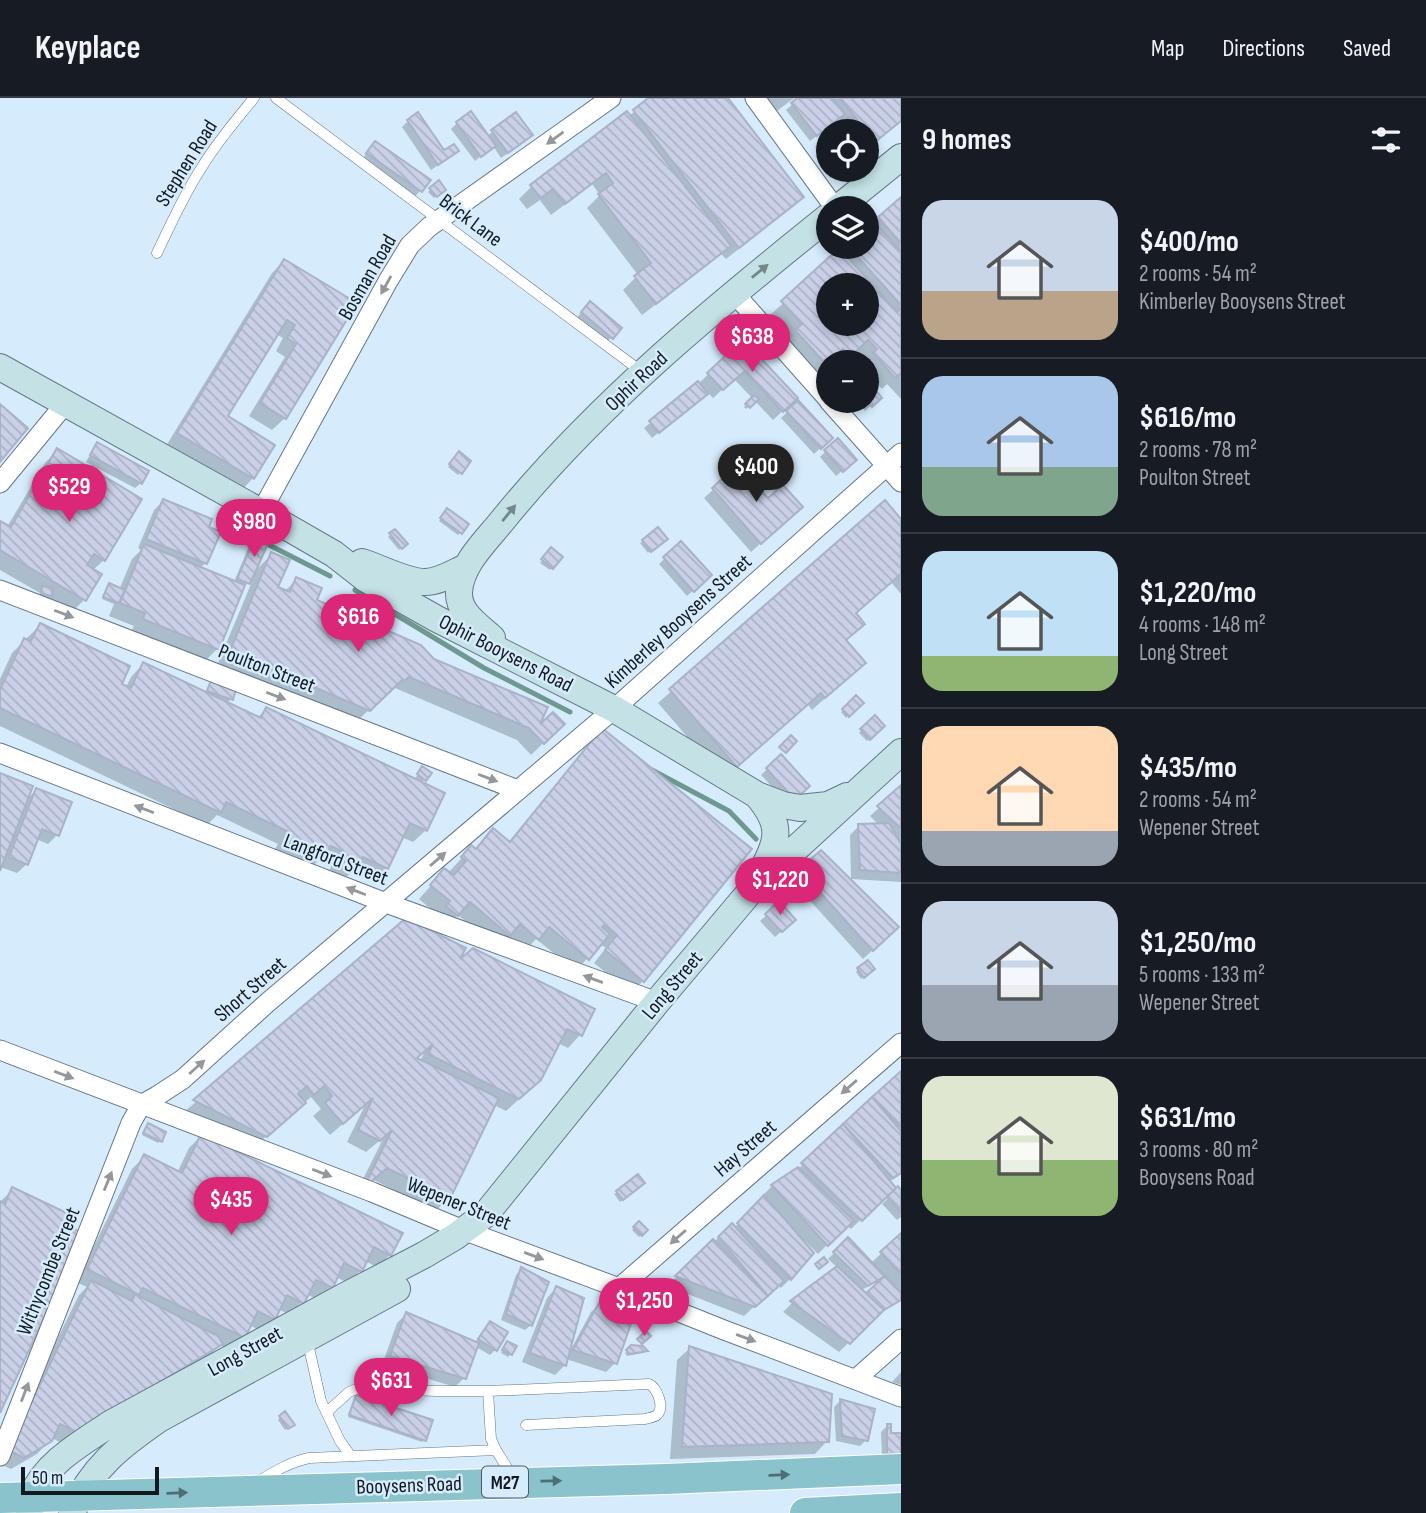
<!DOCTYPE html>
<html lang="en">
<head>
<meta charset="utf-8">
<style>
  body { margin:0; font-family:"Sofia Sans Condensed",sans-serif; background:#20242c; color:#f1f3f6; height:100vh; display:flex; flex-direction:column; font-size:26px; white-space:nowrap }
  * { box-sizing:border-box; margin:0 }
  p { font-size:23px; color:#9ea1a6 }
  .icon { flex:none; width:38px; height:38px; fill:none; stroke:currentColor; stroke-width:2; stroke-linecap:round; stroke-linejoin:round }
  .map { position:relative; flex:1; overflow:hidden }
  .panel { display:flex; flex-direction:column; background:#171b24; width:525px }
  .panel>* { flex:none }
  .buttons { position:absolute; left:816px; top:21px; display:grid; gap:14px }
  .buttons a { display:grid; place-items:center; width:63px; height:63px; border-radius:50%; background:#171b24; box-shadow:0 4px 10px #0003; font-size:35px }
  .scale { position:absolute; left:21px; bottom:18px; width:138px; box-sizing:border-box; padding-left:7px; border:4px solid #121a20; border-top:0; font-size:19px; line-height:24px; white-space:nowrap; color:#121a20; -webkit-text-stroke:5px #d6ecfd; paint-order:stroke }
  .price { position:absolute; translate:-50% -60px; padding:0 16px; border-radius:24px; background:#db2777; color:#fff; font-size:23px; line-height:46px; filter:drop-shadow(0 2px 4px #0008) }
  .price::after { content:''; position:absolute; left:50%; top:42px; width:21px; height:16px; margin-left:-10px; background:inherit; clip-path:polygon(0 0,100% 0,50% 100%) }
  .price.selected { background:#222; color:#fff }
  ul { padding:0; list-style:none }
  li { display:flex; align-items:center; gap:21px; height:175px; padding:0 21px }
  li+li { border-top:2px solid #363941 }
  li span { display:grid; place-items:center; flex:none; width:196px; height:140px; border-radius:21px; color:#555 }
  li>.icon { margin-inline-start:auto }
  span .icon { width:84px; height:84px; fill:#fffc; stroke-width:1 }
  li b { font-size:30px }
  h2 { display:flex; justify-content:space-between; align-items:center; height:84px; padding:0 21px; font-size:30px }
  header { display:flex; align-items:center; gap:42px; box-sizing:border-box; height:98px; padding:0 35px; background:#171b24; border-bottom:2px solid #363941 }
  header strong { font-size:33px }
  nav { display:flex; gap:38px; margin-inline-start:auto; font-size:24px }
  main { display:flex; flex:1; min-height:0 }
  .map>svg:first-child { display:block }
  .shadow { fill:#0003; fill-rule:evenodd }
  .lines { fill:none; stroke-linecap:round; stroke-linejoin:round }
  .stream { stroke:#6d998e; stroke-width:5 }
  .building { fill:url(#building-back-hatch); stroke:#aab2c8; stroke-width:2; fill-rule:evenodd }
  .lane-casing { stroke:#637785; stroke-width:11 }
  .street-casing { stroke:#637785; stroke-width:21 }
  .secondary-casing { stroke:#637785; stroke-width:28 }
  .primary-casing { stroke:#fff; stroke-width:32 }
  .lane { stroke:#fff; stroke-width:10 }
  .street { stroke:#fff; stroke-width:19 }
  .secondary { stroke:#c4e1e5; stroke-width:26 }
  .primary { stroke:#8ac3cb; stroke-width:30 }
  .oneway { fill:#94989b }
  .oneway2 { fill:#74878c }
  .oneway3 { fill:#4e6e76 }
  .labels { text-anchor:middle; stroke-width:5; stroke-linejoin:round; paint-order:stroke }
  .shield { fill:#d6ecfd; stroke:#4d5962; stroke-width:2 }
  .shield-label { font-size:19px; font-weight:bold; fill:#121a20 }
  .street-label { font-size:21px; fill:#121a20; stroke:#d6ecfd }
</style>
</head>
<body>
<header>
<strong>Keyplace</strong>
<nav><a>Map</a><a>Directions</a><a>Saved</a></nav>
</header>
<main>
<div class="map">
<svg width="901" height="1415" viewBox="0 0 901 1415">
  <defs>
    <pattern id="building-back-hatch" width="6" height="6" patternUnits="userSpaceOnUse" patternTransform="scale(1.75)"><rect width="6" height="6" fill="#c9d0e7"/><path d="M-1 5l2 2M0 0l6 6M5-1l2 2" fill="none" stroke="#acb2c6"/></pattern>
  </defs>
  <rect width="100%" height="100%" fill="#d6ecfd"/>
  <!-- shadow -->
  <path class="shadow" d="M651 0H726L802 99 790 111 726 161 721 156 642 217 623 192 638 177 587 110 600 97 592 86 551 117 540 102 527 111 519 101 532 88 629 18Z
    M761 0H794L773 16Z
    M800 0H901V24L866 51V33H833L840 28 836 23 810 43 786 12Z
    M516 16 525 43 501 60 493 48 475 63 451 31 457 25 487 38Z
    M408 23 451 58 431 72 402 29Z
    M828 38V65L815 49Z
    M369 51 428 82 415 99 362 62Z
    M438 85 444 92 434 100 428 94Z
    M901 101V301L887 286 882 291 866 274V264L854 253 842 264H831L829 262 813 277 784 246 790 239 770 217 847 149H866L873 126ZM828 187H866V226H828Z
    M284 163 354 206 285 320 272 332 249 318 285 259 276 253 283 240 276 236 226 319 253 380 241 393 166 348 272 175Z
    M584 211 611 240 605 245 576 221Z
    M743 243 796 300 773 322 755 303 746 311 744 309 753 301 734 281 713 300 707 294 652 340 644 330 698 286Z
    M866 283 874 305 865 313 856 303H866Z
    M798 304 831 340 814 356 781 320Z
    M98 347 141 385 135 390 86 364 92 353Z
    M58 352 104 462 93 472 84 502 72 514 46 499 39 498 40 495 0 472V425L7 429 45 365Z
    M826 353 848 368 836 378 820 359Z
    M459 355 469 364 458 377 448 369Z
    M738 369 768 403 791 418 751 454 704 400Z
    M163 403 206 465 200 470 234 484 251 443 257 437 253 475 271 457 276 490 284 494 297 481 315 503 433 562 535 633 563 626 531 657 517 642 395 590 390 595 388 594 356 624 218 565 254 479 242 491 217 551 205 563 131 534 134 528 109 518 114 506 102 501 109 488 119 492 132 461 141 452 138 450 154 412Z
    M885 405 901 424V496L891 484 855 516 863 526 845 543 851 577 812 612 808 607 723 680 658 605Z
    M445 415 460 435 458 437 439 423Z
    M658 431 663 443 648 455 640 445Z
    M394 433 405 446 399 452 388 439Z
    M681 445 710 477 687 498 659 466Z
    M551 452 560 459 550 472 540 465Z
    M40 527 126 589 131 579 143 566 206 596 211 584 231 601 226 606 257 620 266 611 414 682 420 673 425 681 421 685 426 732 413 744 401 739 386 770 374 782 353 773 344 781 329 774 332 766 320 761 312 769 274 753 278 746 217 717 207 727 0 628V581L12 555Z
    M856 600 862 605 846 620 841 614Z
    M875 620 883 628 867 643 859 635Z
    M590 645 643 883 631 895 594 865 606 850 600 846 576 873 536 841 525 853 507 838 496 849 458 817 445 829 438 817 419 801 445 772 448 775 471 750 475 753 508 745Z
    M781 658 808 688 788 706 761 677Z
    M0 677 25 703 36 692 57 737 48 746 36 741 27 766 17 775 0 769Z
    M901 690V784L851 781 850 737 859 728 879 727 870 718Z
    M820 754 888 838 863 861 803 795 797 801 791 794 797 789 791 782Z
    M779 806 794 822 775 839 760 823Z
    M406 822 455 868 593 912 580 937 568 950 558 945 527 994 506 1013 494 1007 448 1100 436 1113 374 1082 355 1097 384 1039 366 1054 347 1044 365 1007 330 1037 313 1018 321 1011 311 999 253 1050 183 1015ZM425 953 420 963 416 961Z
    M858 871 871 873 861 881 856 874Z
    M901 976V1076L889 1084 893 1090 851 1131 847 1127 818 1156 807 1145 805 1147 812 1155 790 1181 781 1190 777 1187 744 1218 667 1188 732 1127 734 1130 764 1099 763 1097 772 1088 798 1071Z
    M146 1029 160 1043 158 1045 142 1037Z
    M201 1038 390 1157 377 1169 365 1163 360 1173 348 1185 336 1179 331 1189 319 1202 308 1197 290 1217 278 1211 273 1221 261 1233 249 1227 243 1239 231 1252 220 1247 209 1258 63 1346 52 1340 37 1356 11 1371 0 1366V1357L79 1197 87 1189 76 1184 132 1071 144 1059 177 1075 189 1050Z
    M640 1088 620 1104 614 1096 617 1094Z
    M898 1091 901 1094V1119L897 1122 882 1106Z
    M12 1092 0 1311V1104Z
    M639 1125 646 1132 639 1139 632 1132Z
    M901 1137V1201L876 1218 839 1254 783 1214 792 1205 838 1170 828 1161 848 1141 871 1165ZM883 1180 884 1181 866 1198 860 1193Z
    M521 1171 531 1227 525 1232 501 1222 516 1177Z
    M556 1190 570 1253 591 1214 601 1205 615 1265 606 1274 566 1261 564 1268 555 1277 522 1264 547 1200Z
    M406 1216 475 1245 484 1231 490 1225 495 1252 490 1257 476 1249 464 1280 455 1289 382 1267 397 1225Z
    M505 1247 511 1256 508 1259 501 1255Z
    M632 1249 645 1253 643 1255 627 1258 625 1255Z
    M690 1250 827 1343 815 1356 670 1361 677 1262Z
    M901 1274V1287L892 1284Z
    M357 1299 424 1342 422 1344 348 1319 354 1301Z
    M840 1303 866 1342 860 1348 836 1343 834 1309Z
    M280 1319 290 1329 285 1332 278 1322Z
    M887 1328 889 1337H901V1361H882L881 1334Z"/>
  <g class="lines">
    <!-- stream -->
    <path class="stream" d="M269 447 330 478
      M355 492 484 570 570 614
      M652 672 729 713 756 741"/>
  </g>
  <!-- building -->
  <path class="building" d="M648 0H728L804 99 739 150 633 12Z
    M797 0H832L845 16 817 38 791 5Z
    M840 0H901V23L875 44Z
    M471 13 496 48 481 59 456 24Z
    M627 13 731 148 656 206 634 178 651 165 598 96 613 85 606 75 565 106 553 91 541 100 530 87Z
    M418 14 444 52 454 46 459 53 438 67 407 22Z
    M516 14 533 37 508 55 491 32Z
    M848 19 860 33H830Z
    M828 35V52L819 42Z
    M375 43 431 82 422 94 366 55Z
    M439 82 446 92 437 99 429 90Z
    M901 99V145L878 119Z
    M873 123 901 154V207L849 149H866V129Z
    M839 150 897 214 901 210V275L895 280 873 255 877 251 868 242 850 259 843 251 826 266 795 232 802 226 781 203ZM828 187H866V226H828Z
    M284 161 357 205 286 321 260 305 296 246 287 240 295 227 287 222 228 318 275 347 254 381 177 335Z
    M590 203 622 230 613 241 581 214Z
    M743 241 798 300 783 314 745 273 723 292 707 275Z
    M866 280 882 300 872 309 866 302Z
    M698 283 708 296 659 335 649 323Z
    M754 297 759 301 750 310 745 306Z
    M798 302 833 340 821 351 786 313Z
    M0 306 28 330 0 364Z
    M838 340 857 362 843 374 824 352Z
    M97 344 149 373 142 386 90 357Z
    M57 350 142 401 105 463 94 456 87 467 102 476 86 503 0 452V423L11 429Z
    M459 353 471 363 462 376 449 366Z
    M738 366 768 400 783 387 803 409 761 446 712 390Z
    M163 401 212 421 209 429 221 434 207 466 146 441Z
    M885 402 901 421V476L856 515 865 526 846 542 866 565 825 600 821 595 737 669 669 591Z
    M447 410 469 426 462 436 440 420Z
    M658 429 668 441 651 454 642 442Z
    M395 431 408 446 402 451 389 435Z
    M257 435 270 441 250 486 237 481Z
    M681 443 712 477 694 494 663 459Z
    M144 446 245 487 219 552 143 521 145 515 120 505Z
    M551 449 563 459 553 471 541 461Z
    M271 454 290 462 278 489 290 494 296 479 322 490 317 502 421 547 434 561 548 609 540 626 553 614 565 626 544 646 529 630 409 579 404 583 402 582 370 613 230 553Z
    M109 485 125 492 119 505 103 499Z
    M42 488 53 490 52 498 41 496Z
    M40 525 130 568 122 586 131 590 143 564 261 620 266 609 445 695 427 733 410 725 388 771 363 759 358 770 340 761 344 754 331 748 326 757 305 747 304 749 285 740 289 734 226 704 221 715 6 613 0 610V592L24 540 31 543Z
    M211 582 236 591 233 602 207 593Z
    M856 597 864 605 849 619 842 611Z
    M875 617 885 628 870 642 860 631Z
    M602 630 752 751 644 884 605 852 617 837 604 827 602 829 610 836 589 862 549 829 539 842 520 826 510 838 470 804 458 818 446 808 450 803 430 787 444 770 454 777 466 763 461 759 471 747 476 751 493 730 510 744Z
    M791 637 797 643 786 655 779 649Z
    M781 656 810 688 795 702 766 670Z
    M422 668 432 675 426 683 417 676Z
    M0 675 33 688 0 773Z
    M901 687V730L877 708Z
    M36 690 72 704 59 738 42 731 28 767 9 759Z
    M889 725 901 746V775L860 772 858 726Z
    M821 752 899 829 873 853 799 771Z
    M799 785 807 794 801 800 792 791Z
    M779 803 796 822 782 834 765 816Z
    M406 820 466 850 460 861 473 850 595 911 582 938 567 931 541 982 519 1001 428 956 433 946 417 960 499 1000 450 1101 387 1070 363 1091 392 1032 380 1043 358 1032 373 1000 343 1026 325 1005 332 998 324 988 314 997 307 988 298 996 306 1005 267 1039 193 1002Z
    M868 862 875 871 864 880 857 870Z
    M901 973V1029L872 999Z
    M872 999 901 1033V1075L893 1080 843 1026Z
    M148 1025 166 1034 162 1044 143 1035Z
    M843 1026 896 1090 862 1123 801 1065Z
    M201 1036 403 1135 391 1158 374 1149 362 1174 344 1165 333 1190 316 1182 304 1206 287 1197 275 1222 258 1213 245 1240 143 1190 139 1197 87 1171 144 1056 182 1075Z
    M798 1069 854 1123 828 1148 771 1087Z
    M638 1076 645 1085 623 1102 616 1093Z
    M898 1088 901 1092V1114L887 1099Z
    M12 1089 71 1117 66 1128 83 1135 0 1315V1103L5 1106Z
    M764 1097 814 1155 791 1182 737 1125Z
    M639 1123 648 1132 642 1138 633 1129Z
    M732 1125 784 1183 768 1198 718 1139Z
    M901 1135V1176L880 1154Z
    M848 1139 885 1178 868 1188 833 1154Z
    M713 1141 768 1198 755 1209 675 1178Z
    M824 1159 828 1164 819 1171 815 1166Z
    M837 1168 884 1212 850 1246 790 1203Z
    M521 1169 549 1184 532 1228 506 1216Z
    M885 1178 901 1195V1202L884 1212 866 1195Z
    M91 1182 132 1203 135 1196 218 1238 223 1246 77 1334 60 1326 52 1343 24 1360 8 1352Z
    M556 1188 584 1200 566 1268 530 1255Z
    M600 1203 634 1217 617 1266 573 1252Z
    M406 1214 479 1245 466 1281 390 1258Z
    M490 1223 508 1234 497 1253 478 1241Z
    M646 1233 651 1238 642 1246 637 1241Z
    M507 1243 517 1248 512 1257 502 1252Z
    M631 1247 643 1248 648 1253 630 1256 626 1252Z
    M689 1248 832 1296 829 1344 682 1349Z
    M356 1297 433 1322 426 1343 349 1317Z
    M840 1301 875 1311 868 1343 842 1338Z
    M285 1313 295 1327 288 1331 279 1318Z
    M887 1326H891V1335H901V1356H887Z"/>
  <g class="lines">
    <defs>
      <path id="lane" d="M276 0 642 274
        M157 155C171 126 184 96 202 69 217 44 236 22 254 0
        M307 1241 321 1303 340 1343 350 1357
        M327 1314 349 1294 359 1290 436 1293H488
        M514 1381 496 1352 491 1341 488 1293 649 1286C657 1290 665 1309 657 1317 655 1319 648 1320 645 1321L526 1327
        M257 1384C274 1374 290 1364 309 1360L496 1352"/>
      <path id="street" d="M755 0 835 110
        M734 195 828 301
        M829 303 901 384
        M0 385 65 306
        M261 414 388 183 410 147 429 129 611 0
        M0 492 518 692
        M0 655 386 805 657 904
        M0 952 372 1094 463 1132 619 1190 724 1232 901 1299
        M619 1190 901 945
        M856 1281 901 1241
        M0 1358 131 1025 141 1007 157 998 183 981 267 905 614 611 901 355"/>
      <path id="secondary" d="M838 110 901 59
        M0 269 261 414 334 456 366 481 437 521 614 611 757 697 783 707 800 710 828 707 847 698
        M362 464C381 470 406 484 425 484 439 484 453 475 466 469
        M492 540C478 527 458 515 459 494 461 466 485 444 502 423 596 307 712 212 828 119
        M757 697C784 729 778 742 760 777
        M29 1415C30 1410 30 1403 32 1398 45 1365 82 1345 110 1326L345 1198 424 1157 456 1138 486 1116 657 904 754 789 901 654
        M72 1415C91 1370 120 1348 159 1321L397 1191"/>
      <path id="primary" d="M0 1400 666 1381 901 1371
        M805 1415 901 1410"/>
    </defs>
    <!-- lane casing -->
    <use href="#lane" class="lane-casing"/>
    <!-- street casing -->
    <use href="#street" class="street-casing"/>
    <!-- secondary casing -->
    <use href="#secondary" class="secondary-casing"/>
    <!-- primary casing -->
    <use href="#primary" class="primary-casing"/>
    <!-- lane -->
    <use href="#lane" class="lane"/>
    <!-- street -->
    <use href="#street" class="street"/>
    <!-- secondary -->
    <use href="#secondary" class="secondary"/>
    <!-- primary -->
    <use href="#primary" class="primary"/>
  </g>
  <!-- one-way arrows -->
  <defs><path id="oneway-solid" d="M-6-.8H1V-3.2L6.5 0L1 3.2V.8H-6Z" transform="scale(1.75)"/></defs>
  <g class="oneway">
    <use href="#oneway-solid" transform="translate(555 40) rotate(144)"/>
    <use href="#oneway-solid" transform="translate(386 187) rotate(119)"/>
    <use href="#oneway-solid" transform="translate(64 516) rotate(21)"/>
    <use href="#oneway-solid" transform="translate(276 598) rotate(21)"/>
    <use href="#oneway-solid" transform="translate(488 680) rotate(21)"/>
    <use href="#oneway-solid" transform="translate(144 711) rotate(-159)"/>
    <use href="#oneway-solid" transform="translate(438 761) rotate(-41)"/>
    <use href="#oneway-solid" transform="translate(356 793) rotate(-159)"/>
    <use href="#oneway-solid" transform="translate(593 881) rotate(-160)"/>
    <use href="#oneway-solid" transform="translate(197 969) rotate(-42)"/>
    <use href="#oneway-solid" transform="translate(64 977) rotate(21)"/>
    <use href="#oneway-solid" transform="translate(849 989) rotate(139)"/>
    <use href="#oneway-solid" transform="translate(322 1075) rotate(21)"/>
    <use href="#oneway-solid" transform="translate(108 1083) rotate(-68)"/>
    <use href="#oneway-solid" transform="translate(678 1139) rotate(139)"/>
    <use href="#oneway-solid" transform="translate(534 1158) rotate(20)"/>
    <use href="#oneway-solid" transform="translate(746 1240) rotate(20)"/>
    <use href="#oneway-solid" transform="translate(25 1294) rotate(-69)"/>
  </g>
  <g class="oneway2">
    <use href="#oneway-solid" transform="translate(760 173) rotate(-39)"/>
    <use href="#oneway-solid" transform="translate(509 415) rotate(-51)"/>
  </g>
  <g class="oneway3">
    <use href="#oneway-solid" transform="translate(779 1377) rotate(-2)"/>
    <use href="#oneway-solid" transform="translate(551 1383) rotate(-1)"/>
    <use href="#oneway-solid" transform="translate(177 1395) rotate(-2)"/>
  </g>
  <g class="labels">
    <!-- shield labels -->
    <rect class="shield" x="482" y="1368.5" width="46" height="31" rx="5"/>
    <g class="shield-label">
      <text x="505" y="1391">M27</text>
    </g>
    <!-- street labels -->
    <g class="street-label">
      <text transform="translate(186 65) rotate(-58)" y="7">Stephen Road</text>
      <text transform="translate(471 122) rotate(37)" y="7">Brick Lane</text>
      <text transform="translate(367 179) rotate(-60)" y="7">Bosman Road</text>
      <text transform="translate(636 283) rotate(-43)" y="7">Ophir Road</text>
      <text transform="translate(678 523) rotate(-42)" y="7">Kimberley Booysens Street</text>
      <text transform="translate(506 555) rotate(27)" y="7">Ophir Booysens Road</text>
      <text transform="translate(267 570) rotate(21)" y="7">Poulton Street</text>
      <text transform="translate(336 761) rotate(21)" y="7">Langford Street</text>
      <text transform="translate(672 887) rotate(-50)" y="7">Long Street</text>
      <text transform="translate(250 891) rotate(-41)" y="7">Short Street</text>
      <text transform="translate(745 1050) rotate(-41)" y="7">Hay Street</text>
      <text transform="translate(459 1105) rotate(22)" y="7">Wepener Street</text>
      <text transform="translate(48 1173) rotate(-68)" y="7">Withycombe Street</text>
      <text transform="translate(245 1253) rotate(-29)" y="7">Long Street</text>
      <text transform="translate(409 1387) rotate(-2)" y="7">Booysens Road</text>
    </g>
  </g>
</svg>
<div class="buttons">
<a><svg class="icon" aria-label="locate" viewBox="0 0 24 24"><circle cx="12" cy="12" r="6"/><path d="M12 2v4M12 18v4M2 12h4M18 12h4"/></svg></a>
<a><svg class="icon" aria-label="layers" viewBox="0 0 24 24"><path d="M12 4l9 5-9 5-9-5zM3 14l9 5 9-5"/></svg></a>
<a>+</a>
<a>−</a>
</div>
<div class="scale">50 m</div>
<b class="price" style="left:752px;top:276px">$638</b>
<b class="price selected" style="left:756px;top:406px">$400</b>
<b class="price" style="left:69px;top:426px">$529</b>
<b class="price" style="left:254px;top:461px">$980</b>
<b class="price" style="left:358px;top:556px">$616</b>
<b class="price" style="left:780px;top:819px">$1,220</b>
<b class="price" style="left:231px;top:1139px">$435</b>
<b class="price" style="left:644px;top:1240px">$1,250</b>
<b class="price" style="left:391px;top:1320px">$631</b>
</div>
<section class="panel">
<h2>9 homes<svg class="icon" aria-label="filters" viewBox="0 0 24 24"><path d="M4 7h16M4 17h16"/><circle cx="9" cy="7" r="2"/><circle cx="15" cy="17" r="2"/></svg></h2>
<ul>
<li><span style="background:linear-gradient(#c9d6e8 65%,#b9a48a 0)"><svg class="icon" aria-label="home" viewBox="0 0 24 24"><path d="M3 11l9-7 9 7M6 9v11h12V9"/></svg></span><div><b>$400/mo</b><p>2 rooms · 54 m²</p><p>Kimberley Booysens Street</p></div></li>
<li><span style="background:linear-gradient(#a9c7e8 65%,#7fa58c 0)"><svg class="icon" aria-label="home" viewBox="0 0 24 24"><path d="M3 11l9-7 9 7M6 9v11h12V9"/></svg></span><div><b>$616/mo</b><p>2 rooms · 78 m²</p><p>Poulton Street</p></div></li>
<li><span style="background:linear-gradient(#bfe0f5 75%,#8fb573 0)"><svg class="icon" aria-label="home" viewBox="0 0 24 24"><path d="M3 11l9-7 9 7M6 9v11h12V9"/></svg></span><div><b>$1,220/mo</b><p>4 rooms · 148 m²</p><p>Long Street</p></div></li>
<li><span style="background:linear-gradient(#ffd9b3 75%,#9aa5b1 0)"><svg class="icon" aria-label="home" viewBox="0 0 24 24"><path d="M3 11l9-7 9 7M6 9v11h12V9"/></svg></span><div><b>$435/mo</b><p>2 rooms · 54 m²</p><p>Wepener Street</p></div></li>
<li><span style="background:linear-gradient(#c9d6e8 60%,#9aa5b1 0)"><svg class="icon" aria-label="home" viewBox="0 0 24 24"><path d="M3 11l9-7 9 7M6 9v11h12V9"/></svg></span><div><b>$1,250/mo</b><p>5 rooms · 133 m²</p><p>Wepener Street</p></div></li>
<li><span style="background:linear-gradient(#dfe7d0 60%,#8fb573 0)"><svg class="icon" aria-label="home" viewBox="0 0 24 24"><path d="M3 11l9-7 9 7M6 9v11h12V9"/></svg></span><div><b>$631/mo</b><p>3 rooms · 80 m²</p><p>Booysens Road</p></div></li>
</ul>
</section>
</main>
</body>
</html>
